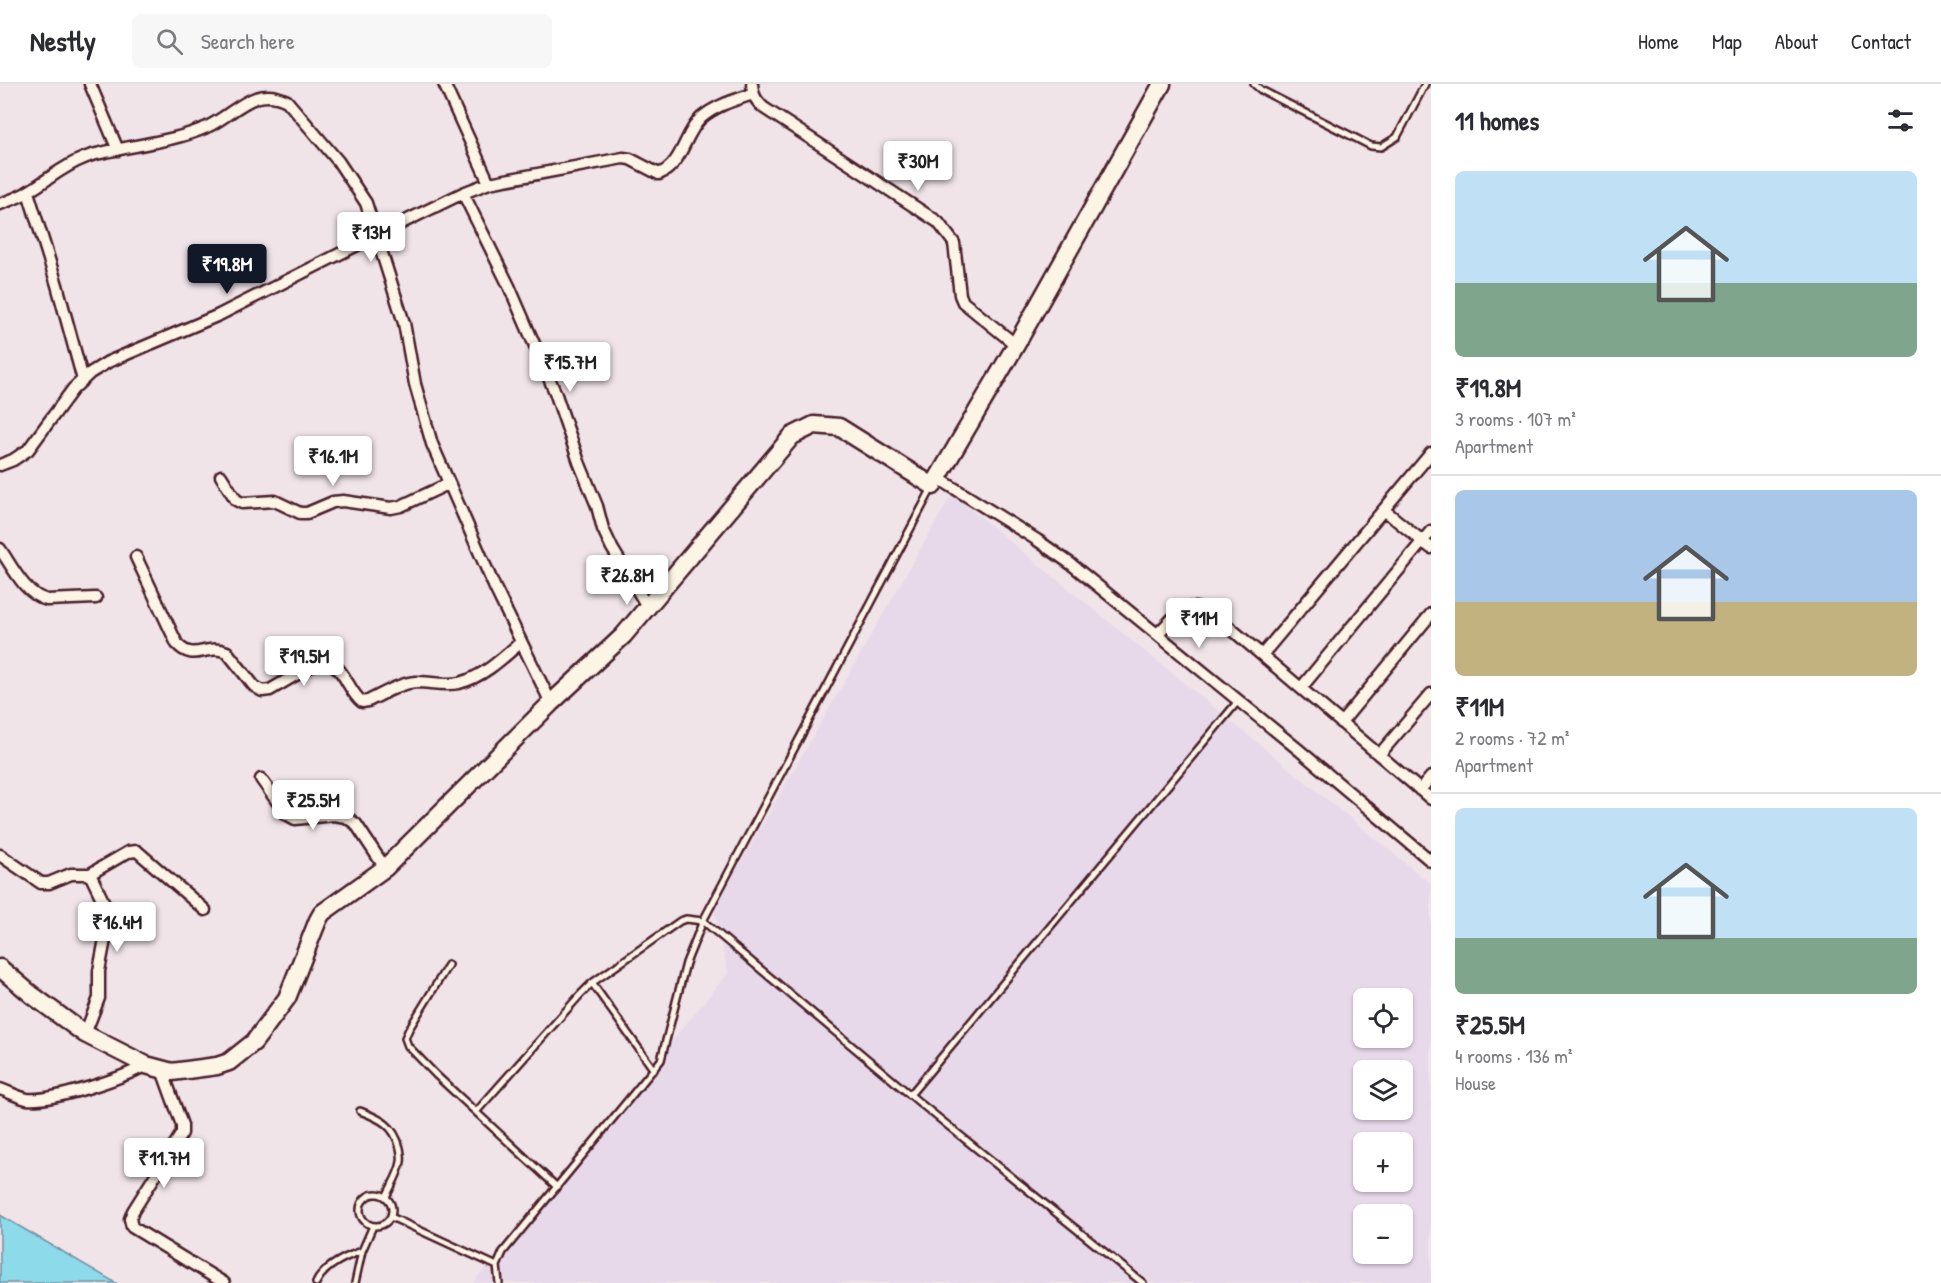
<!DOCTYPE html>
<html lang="en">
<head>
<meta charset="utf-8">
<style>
  body { margin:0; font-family:"Patrick Hand",sans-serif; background:#f7f7f7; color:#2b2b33; height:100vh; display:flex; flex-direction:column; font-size:22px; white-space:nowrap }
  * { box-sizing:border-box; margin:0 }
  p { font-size:20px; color:#7c7c81 }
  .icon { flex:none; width:33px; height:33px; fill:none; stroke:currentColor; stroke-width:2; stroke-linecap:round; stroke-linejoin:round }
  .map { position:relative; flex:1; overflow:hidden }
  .sheet { display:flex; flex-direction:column; background:#fff; width:510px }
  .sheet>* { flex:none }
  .controls { position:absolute; left:1353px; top:904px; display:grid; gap:12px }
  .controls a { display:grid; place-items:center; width:60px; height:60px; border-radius:9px; background:#fff; box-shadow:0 2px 4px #0004; font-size:30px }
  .price { position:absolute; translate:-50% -51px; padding:0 14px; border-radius:6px; background:#fff; color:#222; font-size:20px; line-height:39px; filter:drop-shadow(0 2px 3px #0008) }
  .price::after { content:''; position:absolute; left:50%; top:36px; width:18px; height:14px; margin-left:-9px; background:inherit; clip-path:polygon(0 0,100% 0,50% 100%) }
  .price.selected { background:#111827; color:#fff }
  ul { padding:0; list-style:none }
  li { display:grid; align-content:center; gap:12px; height:318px; padding:0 24px }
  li+li { border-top:2px solid #e1e1e2 }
  li span { display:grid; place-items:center; height:186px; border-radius:9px; color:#555 }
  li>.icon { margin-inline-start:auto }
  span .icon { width:108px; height:108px; fill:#fffc; stroke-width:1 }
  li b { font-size:26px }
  h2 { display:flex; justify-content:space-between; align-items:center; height:72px; padding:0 24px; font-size:26px }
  header { display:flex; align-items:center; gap:36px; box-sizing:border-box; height:84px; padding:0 30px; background:#fff; border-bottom:2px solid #e1e1e2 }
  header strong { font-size:28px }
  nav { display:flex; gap:33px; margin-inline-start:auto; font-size:21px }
  .search { width:420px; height:54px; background:#f7f7f7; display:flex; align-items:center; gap:15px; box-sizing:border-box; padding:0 21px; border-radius:9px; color:#7c7c81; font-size:22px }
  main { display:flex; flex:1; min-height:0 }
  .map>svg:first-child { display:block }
  .built { fill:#e8d9ea; fill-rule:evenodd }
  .water { fill:#8ddaeb; stroke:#728f9e; stroke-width:1.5 }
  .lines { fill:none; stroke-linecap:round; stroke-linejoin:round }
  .lane-casing { stroke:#4a1f2b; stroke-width:10 }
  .street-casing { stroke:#4a1f2b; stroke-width:15 }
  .secondary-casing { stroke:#4a1f2b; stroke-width:21 }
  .lane { stroke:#fcf5e5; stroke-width:5 }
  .street { stroke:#fcf5e5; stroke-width:10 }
  .secondary { stroke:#fcf5e5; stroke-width:16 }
</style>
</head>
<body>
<header>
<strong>Nestly</strong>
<div class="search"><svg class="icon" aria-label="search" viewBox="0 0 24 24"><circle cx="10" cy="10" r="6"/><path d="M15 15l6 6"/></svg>Search here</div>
<nav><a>Home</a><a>Map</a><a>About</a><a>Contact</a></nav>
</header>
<main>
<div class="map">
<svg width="1431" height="1199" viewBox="0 0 1431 1199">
  <rect width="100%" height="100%" fill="#f0e4e8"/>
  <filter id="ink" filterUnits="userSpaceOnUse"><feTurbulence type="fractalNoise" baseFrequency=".0167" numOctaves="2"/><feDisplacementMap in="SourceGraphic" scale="12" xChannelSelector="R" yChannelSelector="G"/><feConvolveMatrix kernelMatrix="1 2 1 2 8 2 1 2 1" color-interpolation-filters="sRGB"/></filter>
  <g filter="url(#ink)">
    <!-- built -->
    <path class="built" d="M952 410 1431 800V1199H473L728 889 714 825ZM1364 915H1402V954H1364ZM1364 987H1402V1026H1364ZM1364 1059H1402V1098H1364ZM1364 1131H1402V1170H1364Z"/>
    <!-- water -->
    <path class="water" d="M0 1131 116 1199H0Z"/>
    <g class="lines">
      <defs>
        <path id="lane" d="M1254 0 1261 6 1371 62 1381 63 1397 53 1425 0
          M448 881 409 945 405 954 408 962 436 991 557 1103
          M592 899 654 986
          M910 1011 1239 616
          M360 1027C381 1035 394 1041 400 1064 401 1069 402 1073 401 1078 399 1090 391 1102 386 1113
          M476 1028 580 911 592 899 680 837 686 835 703 837 920 1019 1143 1199
          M360 1126a16 16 0 1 1 32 0a16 16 0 1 1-32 0Z
          M391 1133 497 1182
          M316 1199C324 1182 344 1173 362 1167
          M355 1199 362 1167 373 1142
          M499 1199 497 1182 503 1168 661 976 686 879 703 837 932 404"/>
        <path id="street" d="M90 0 118 66
          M444 0 489 99 623 74 630 75 659 90C683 80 684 50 701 34 716 21 735 16 753 10
          M752 0C753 11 755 16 764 24L938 138 954 159 960 211 963 218 1016 261
          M28 108 57 201 83 296
          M463 109 509 202 555 308 579 378 597 422 603 445 612 464 648 524
          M0 120C10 116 21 113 29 107 48 96 63 82 84 74 92 70 101 69 110 67 142 60 178 56 207 43 235 30 254 0 287 17L338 77 366 119 404 239 415 300 432 360 495 504 551 619
          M0 381 13 376 28 366 73 305 90 289 108 278 219 231 377 151 463 109 489 99
          M221 392 236 416 242 419 275 417 300 429H307L333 418 343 417 391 424 401 422 448 400
          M938 394 1037 456 1071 480 1299 666 1431 777
          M1384 426 1431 464
          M0 465C12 482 25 511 47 516L96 514
          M136 473 177 560C194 579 206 559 227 568L254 602 262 607 270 606 318 578C344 575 345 604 362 618L368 617C383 610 400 599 416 598 430 598 445 602 459 599 483 593 503 574 521 558
          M1157 550C1181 528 1183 514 1216 532L1431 715
          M1262 571 1431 369
          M1301 604 1431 447
          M1341 639 1431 530
          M1379 671 1431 610
          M261 695 286 730 295 735 334 731 346 733 356 740 385 784
          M1420 706 1431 693
          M0 771 41 799H49L71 790H90L128 768 137 767 205 826
          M85 950 99 914V887L108 839 105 821 90 790
          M162 986 182 1041V1049L133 1127 130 1135 132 1143 224 1199
          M0 1005C9 1008 18 1013 27 1015 52 1018 123 994 146 981"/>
        <path id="secondary" d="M0 884 32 911 85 950 146 981 172 988 217 982 229 978 254 958 287 914 318 836 322 829 385 784 551 619 623 552 792 352 814 341 839 343 933 402 1016 261 1162 0"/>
      </defs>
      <!-- lane casing -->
      <use href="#lane" class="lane-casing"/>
      <!-- street casing -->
      <use href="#street" class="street-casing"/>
      <!-- secondary casing -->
      <use href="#secondary" class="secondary-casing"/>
      <!-- lane -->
      <use href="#lane" class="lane"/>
      <!-- street -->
      <use href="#street" class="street"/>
      <!-- secondary -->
      <use href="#secondary" class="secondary"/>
    </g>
  </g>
</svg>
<div class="controls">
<a><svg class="icon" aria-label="locate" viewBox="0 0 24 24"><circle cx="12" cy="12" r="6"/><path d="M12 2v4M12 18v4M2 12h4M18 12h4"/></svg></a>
<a><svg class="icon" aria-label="layers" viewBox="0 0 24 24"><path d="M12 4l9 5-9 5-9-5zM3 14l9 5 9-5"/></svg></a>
<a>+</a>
<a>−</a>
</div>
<b class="price" style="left:918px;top:108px">₹30M</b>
<b class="price" style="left:371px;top:179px">₹13M</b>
<b class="price selected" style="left:227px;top:211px">₹19.8M</b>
<b class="price" style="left:570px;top:309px">₹15.7M</b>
<b class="price" style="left:333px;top:403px">₹16.1M</b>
<b class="price" style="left:627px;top:522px">₹26.8M</b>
<b class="price" style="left:1199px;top:565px">₹11M</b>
<b class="price" style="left:304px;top:603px">₹19.5M</b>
<b class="price" style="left:313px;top:747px">₹25.5M</b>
<b class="price" style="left:117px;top:869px">₹16.4M</b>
<b class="price" style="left:164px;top:1105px">₹11.7M</b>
</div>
<section class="sheet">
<h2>11 homes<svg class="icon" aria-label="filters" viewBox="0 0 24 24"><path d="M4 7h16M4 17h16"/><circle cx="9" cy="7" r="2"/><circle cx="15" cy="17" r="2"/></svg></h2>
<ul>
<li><span style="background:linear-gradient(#bfe0f5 60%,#7fa58c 0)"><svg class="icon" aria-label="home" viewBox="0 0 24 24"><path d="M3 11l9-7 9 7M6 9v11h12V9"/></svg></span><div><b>₹19.8M</b><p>3 rooms · 107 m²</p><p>Apartment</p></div></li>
<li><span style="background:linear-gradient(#a9c7e8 60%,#c2b280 0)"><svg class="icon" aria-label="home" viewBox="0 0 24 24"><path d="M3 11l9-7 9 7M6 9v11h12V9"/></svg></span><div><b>₹11M</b><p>2 rooms · 72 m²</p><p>Apartment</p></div></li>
<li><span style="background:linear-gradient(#bfe0f5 70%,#7fa58c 0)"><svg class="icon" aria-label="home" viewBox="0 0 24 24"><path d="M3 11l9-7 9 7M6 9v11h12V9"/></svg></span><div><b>₹25.5M</b><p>4 rooms · 136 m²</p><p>House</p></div></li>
</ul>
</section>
</main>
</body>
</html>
